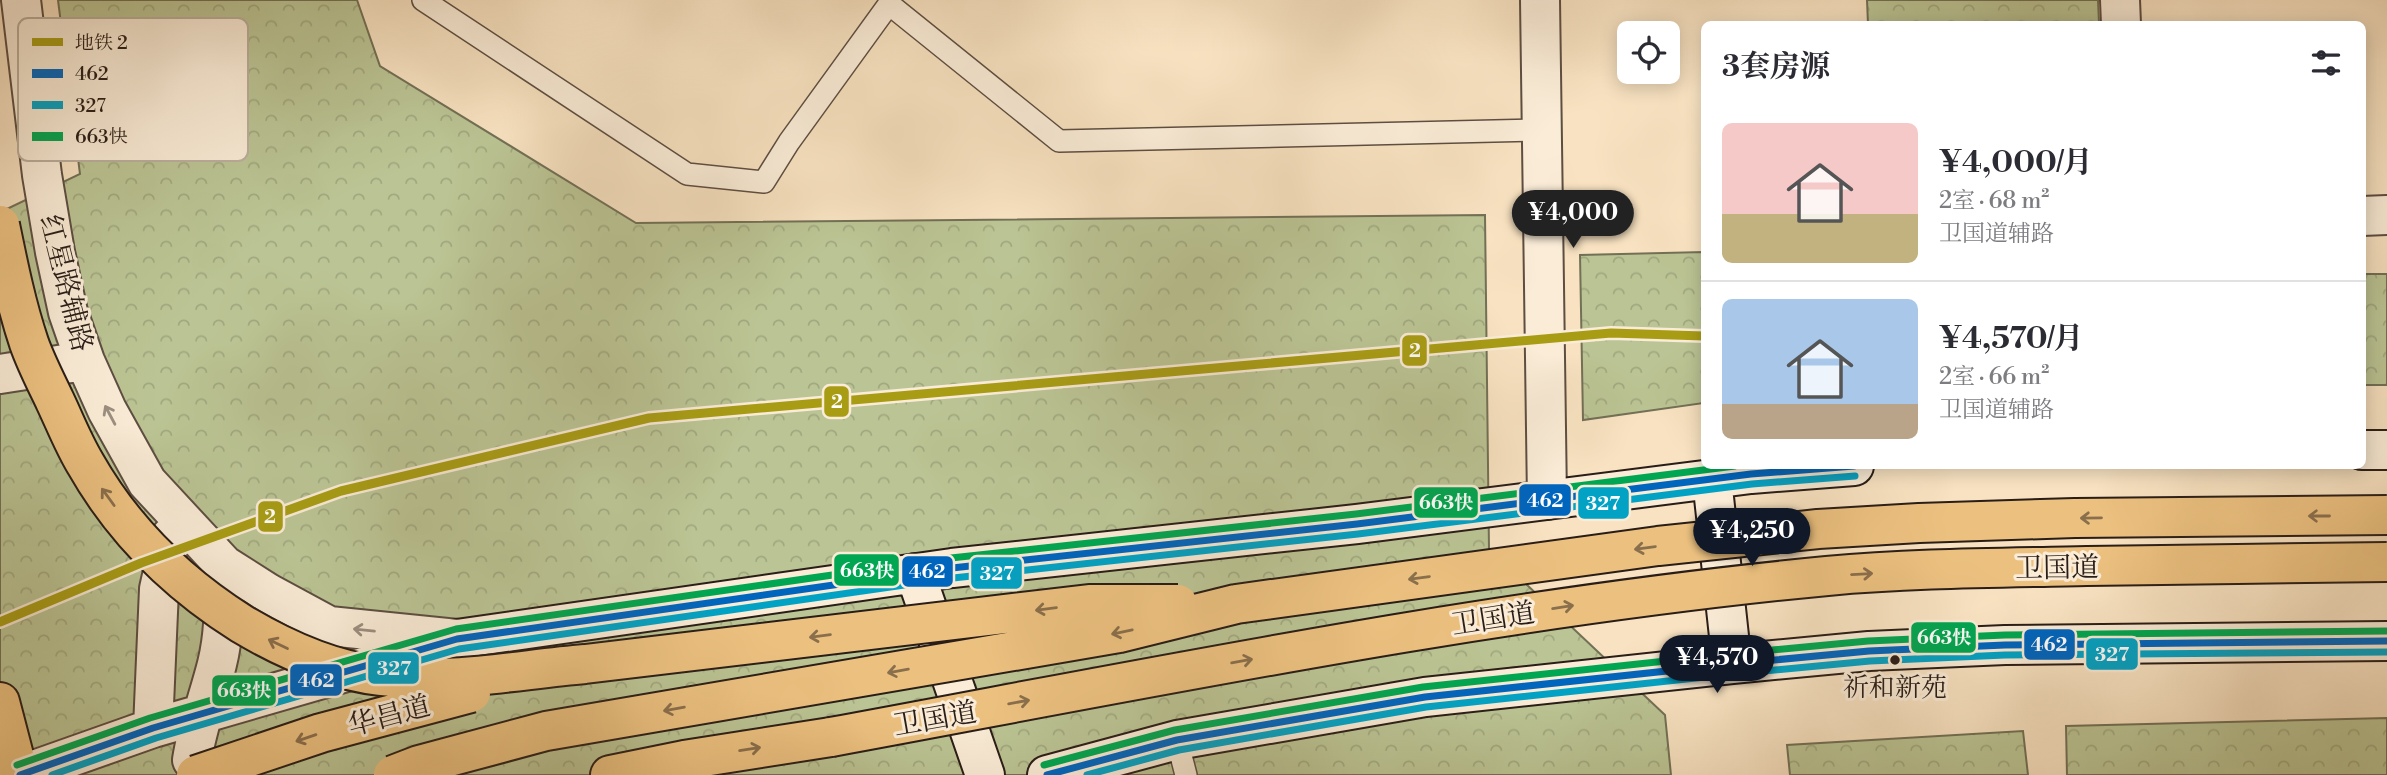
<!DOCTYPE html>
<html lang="zh">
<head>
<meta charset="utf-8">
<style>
  body { margin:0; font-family:"Libre Bodoni","Noto Serif SC",serif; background:#f2f2f3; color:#2b2b33; height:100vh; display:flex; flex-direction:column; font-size:26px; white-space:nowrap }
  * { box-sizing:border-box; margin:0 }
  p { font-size:23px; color:#7c7c81 }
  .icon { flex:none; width:38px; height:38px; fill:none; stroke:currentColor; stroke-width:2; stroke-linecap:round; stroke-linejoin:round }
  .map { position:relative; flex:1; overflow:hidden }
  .drawer { position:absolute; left:1701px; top:21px; width:665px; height:448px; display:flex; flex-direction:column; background:#fff; border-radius:10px; box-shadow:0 4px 18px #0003 }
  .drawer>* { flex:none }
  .buttons { position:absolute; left:1617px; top:21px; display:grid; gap:14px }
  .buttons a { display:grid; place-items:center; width:63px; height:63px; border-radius:10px; background:#fff; box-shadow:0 4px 18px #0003; font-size:35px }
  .price { position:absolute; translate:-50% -60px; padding:0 16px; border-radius:24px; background:#111827; color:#fff; font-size:23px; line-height:46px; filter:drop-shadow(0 2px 4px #0008) }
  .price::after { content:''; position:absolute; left:50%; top:42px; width:21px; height:16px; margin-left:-10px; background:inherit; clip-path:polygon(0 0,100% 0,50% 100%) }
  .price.selected { background:#222; color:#fff }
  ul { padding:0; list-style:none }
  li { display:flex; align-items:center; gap:21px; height:175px; padding:0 21px }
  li+li { border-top:2px solid #e1e1e2 }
  li span { display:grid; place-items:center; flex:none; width:196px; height:140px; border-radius:10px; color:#555 }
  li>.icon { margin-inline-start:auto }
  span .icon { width:84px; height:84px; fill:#fffc; stroke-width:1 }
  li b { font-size:30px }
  h2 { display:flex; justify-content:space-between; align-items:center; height:84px; padding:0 21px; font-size:30px }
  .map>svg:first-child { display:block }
  .park { fill:url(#park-crowns); stroke:#727056; stroke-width:2 }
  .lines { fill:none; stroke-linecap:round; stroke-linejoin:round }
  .service-casing { stroke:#5d4e42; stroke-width:24 }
  .minor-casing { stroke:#5d4e42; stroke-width:42 }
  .tertiary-casing { stroke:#5d4e42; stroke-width:42 }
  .secondary-casing { stroke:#291d17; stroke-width:42 }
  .trunk-casing { stroke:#291d17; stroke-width:42 }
  .service { stroke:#faecd7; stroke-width:21 }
  .minor { stroke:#faecd7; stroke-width:38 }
  .tertiary { stroke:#faecd7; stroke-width:38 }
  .secondary { stroke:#faecd7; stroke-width:38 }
  .trunk { stroke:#ecc180; stroke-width:38 }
  .trunk-bridge-casing { stroke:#291d17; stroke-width:42; stroke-linecap:butt }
  .trunk-bridge { stroke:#ecc180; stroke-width:38 }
  .bus-1-casing { stroke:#faecd7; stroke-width:12 }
  .bus-2-casing { stroke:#faecd7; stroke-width:12 }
  .bus-3-casing { stroke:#faecd7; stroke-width:12 }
  .bus-1 { stroke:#0065bd; stroke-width:7 }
  .bus-2 { stroke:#02a2c5; stroke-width:7 }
  .bus-3 { stroke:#00a651; stroke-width:7 }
  .metro-1-casing { stroke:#faecd7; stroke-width:14 }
  .metro-1 { stroke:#a89c15; stroke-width:9 }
  .oneway { stroke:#9c8f81 }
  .oneway2 { stroke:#8a6f4c }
  .bus-dot { fill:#291d17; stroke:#faecd7; stroke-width:2.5 }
  .labels { text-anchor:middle; stroke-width:6; stroke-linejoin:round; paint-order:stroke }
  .bus-label { font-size:26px; fill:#291d17; stroke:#faecd7 }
  .street-label { font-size:28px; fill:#291d17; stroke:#faecd7 }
  .key { fill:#faecd7; stroke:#bbae9d; stroke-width:2 }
  .key-label { font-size:19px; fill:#291d17 }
  .line-badge { stroke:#faecd7; stroke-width:2.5 }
  .badge-label { font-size:19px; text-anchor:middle; font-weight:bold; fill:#fff }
</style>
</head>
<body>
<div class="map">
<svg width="2387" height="775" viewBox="0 0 2387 775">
  <defs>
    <pattern id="park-crowns" width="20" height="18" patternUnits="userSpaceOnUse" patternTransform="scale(1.75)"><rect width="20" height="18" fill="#bbc494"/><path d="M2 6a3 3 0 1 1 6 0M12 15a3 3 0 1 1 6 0" fill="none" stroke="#a1a87f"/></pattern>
  </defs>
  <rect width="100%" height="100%" fill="#f8e2c1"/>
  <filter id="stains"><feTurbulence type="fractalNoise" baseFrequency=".00286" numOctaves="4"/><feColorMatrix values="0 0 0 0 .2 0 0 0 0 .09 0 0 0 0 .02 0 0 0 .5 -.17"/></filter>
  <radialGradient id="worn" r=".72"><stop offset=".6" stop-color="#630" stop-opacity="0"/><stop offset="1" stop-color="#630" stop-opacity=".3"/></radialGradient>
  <!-- park -->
  <path class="park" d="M58 0H357L380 66 636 223 1485 215 1489 549 1665 715 1671 775H0V210L9 208 80 174Z
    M1867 0H2098L2099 24H1868Z
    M1704 252V403L1583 420 1580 255Z
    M2363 274H2387V385H2363Z
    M2387 718V775H2067L2066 726Z
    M2023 731 2028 775H1790L1787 745Z"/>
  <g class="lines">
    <defs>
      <path id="service" d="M423 0 687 174 764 182 789 142 889 4 1059 141 1541 130
        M1177 740 1186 775"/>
      <path id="minor" d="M1540 0 1547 500
        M2120 0 2121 24
        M2362 216 2387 215"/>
      <path id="tertiary" d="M21 0 42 175 55 252 68 312 85 361 107 410 147 482 224 565 268 593 329 626 457 639
        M0 374 71 363
        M153 728 159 589 171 536
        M192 760C197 727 209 696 217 664 224 636 224 609 224 581
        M20 775 153 728 367 666"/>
      <path id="secondary" d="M2362 450H2387
        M1712 479 1732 664
        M915 573 985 775
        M457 639 952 568 1357 524 1751 474 1854 466
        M1047 775 1177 740 1425 697 1732 664 1869 651 2005 645 2387 641"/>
      <path id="trunk" d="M0 702 19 775
        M610 775 684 760 831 737"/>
    </defs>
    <!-- service casing -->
    <use href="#service" class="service-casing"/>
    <!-- minor casing -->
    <use href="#minor" class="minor-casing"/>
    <!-- tertiary casing -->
    <use href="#tertiary" class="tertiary-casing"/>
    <!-- secondary casing -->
    <use href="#secondary" class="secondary-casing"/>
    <!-- trunk casing -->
    <use href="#trunk" class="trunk-casing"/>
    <!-- service -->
    <use href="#service" class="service"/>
    <!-- minor -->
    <use href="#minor" class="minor"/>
    <!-- tertiary -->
    <use href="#tertiary" class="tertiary"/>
    <!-- secondary -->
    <use href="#secondary" class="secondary"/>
    <!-- trunk -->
    <use href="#trunk" class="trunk"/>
    <defs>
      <path id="trunk-bridge" d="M0 225C8 264 16 304 29 343 36 363 46 382 55 401 65 422 73 443 85 463 123 530 177 583 242 624 284 649 330 670 380 676 449 684 516 670 585 664L1089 604H1178
        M831 737C1162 676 1492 608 1827 576 1914 568 2001 568 2087 566 2187 565 2287 563 2387 562
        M196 775 321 733 471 693
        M393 775 419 765 546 731 1119 633 1236 604 1658 546 1818 529 1919 523 2075 518 2387 515"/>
    </defs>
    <!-- trunk-bridge casing -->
    <use href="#trunk-bridge" class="trunk-bridge-casing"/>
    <!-- trunk-bridge -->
    <use href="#trunk-bridge" class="trunk-bridge"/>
    <defs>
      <path id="bus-1" d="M20 775 153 728 457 639 952 568 1357 524 1751 474 1854 466
        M1047 775 1177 740 1425 697 1732 664 1869 651 2005 645 2387 641"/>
      <path id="bus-2" d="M52 775 156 738 459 649 953 578 1358 534 1752 484 1855 476
        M1087 775 1179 750 1426 707 1733 674 1870 661 2005 655 2387 652"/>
      <path id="bus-3" d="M17 765 150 718 456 629 951 558 1356 514 1735 466
        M1044 765 1175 730 1423 687 1731 654 1868 641 2005 635 2387 631"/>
    </defs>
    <!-- bus-1 casing -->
    <use href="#bus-1" class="bus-1-casing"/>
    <!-- bus-2 casing -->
    <use href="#bus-2" class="bus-2-casing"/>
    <!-- bus-3 casing -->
    <use href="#bus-3" class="bus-3-casing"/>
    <!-- bus-1 -->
    <use href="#bus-1" class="bus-1"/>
    <!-- bus-2 -->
    <use href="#bus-2" class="bus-2"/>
    <!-- bus-3 -->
    <use href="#bus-3" class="bus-3"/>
    <defs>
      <path id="metro-1" d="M0 622 141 563 341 491 649 418 1611 333 1704 336"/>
    </defs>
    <!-- metro-1 casing -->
    <use href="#metro-1" class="metro-1-casing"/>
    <!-- metro-1 -->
    <use href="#metro-1" class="metro-1"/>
  </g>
  <!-- one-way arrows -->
  <defs><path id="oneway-shaft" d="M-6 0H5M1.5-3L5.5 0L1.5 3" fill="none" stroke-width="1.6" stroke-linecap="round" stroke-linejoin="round" transform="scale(1.75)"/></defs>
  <g class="oneway">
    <use href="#oneway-shaft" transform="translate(110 415) rotate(-118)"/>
    <use href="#oneway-shaft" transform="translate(364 630) rotate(-174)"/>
  </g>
  <g class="oneway2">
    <use href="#oneway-shaft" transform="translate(108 497) rotate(-126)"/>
    <use href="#oneway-shaft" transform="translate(2319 516) rotate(180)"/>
    <use href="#oneway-shaft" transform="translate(2091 518) rotate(179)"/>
    <use href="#oneway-shaft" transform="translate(1645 548) rotate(172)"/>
    <use href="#oneway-shaft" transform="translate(1862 574) rotate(-3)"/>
    <use href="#oneway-shaft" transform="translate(1419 578) rotate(172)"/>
    <use href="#oneway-shaft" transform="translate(1563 607) rotate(-9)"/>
    <use href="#oneway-shaft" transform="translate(1046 609) rotate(173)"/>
    <use href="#oneway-shaft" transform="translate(1122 632) rotate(168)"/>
    <use href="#oneway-shaft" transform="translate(820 636) rotate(173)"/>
    <use href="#oneway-shaft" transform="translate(278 644) rotate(-154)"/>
    <use href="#oneway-shaft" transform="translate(1242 661) rotate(-10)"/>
    <use href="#oneway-shaft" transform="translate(898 671) rotate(170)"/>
    <use href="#oneway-shaft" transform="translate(1019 702) rotate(-10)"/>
    <use href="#oneway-shaft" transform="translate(674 709) rotate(170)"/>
    <use href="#oneway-shaft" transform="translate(306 738) rotate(161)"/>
    <use href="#oneway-shaft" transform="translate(750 749) rotate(-9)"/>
  </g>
  <!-- markers -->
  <circle class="bus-dot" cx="1895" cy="660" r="6"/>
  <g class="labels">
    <!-- bus labels -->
    <g class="bus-label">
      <text x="1895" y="696">祈和新苑</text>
    </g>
    <!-- street labels -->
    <g class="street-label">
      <text transform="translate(67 283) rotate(76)" y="10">红星路辅路</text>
      <text transform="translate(2057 567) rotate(-1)" y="10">卫国道</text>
      <text transform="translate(1493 618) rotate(-9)" y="10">卫国道</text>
      <text transform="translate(389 715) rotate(-15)" y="10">华昌道</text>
      <text transform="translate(935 718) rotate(-10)" y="10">卫国道</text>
    </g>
  </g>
  <!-- legend -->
  <rect x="18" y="18" width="230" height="143" rx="10" class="key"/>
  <rect x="32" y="38" width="31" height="8" fill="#a89c15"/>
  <rect x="32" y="69" width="31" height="9" fill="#0065bd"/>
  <rect x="32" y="101" width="31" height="8" fill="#02a2c5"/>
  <rect x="32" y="132" width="31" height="9" fill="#00a651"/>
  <g class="key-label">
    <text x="75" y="49">地铁 2</text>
    <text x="75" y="80">462</text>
    <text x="75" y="112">327</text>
    <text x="75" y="143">663快</text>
  </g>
  <g class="line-badge">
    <rect x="1401" y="334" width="27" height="33" rx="7" fill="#a89c15"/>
    <rect x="823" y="385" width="27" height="33" rx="7" fill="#a89c15"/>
    <rect x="1518" y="483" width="54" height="34" rx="7" fill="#0065bd"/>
    <rect x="1413" y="486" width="66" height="33" rx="7" fill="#00a651"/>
    <rect x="1577" y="486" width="53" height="34" rx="7" fill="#02a2c5"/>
    <rect x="257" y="500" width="27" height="33" rx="7" fill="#a89c15"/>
    <rect x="833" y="553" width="67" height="34" rx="7" fill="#00a651"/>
    <rect x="901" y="555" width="53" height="33" rx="7" fill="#0065bd"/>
    <rect x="970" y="556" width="53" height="34" rx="7" fill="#02a2c5"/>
    <rect x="1910" y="621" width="67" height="33" rx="7" fill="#00a651"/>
    <rect x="2023" y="628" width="53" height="33" rx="7" fill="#0065bd"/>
    <rect x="2085" y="637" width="54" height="34" rx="7" fill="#02a2c5"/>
    <rect x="367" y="651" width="53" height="34" rx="7" fill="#02a2c5"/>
    <rect x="289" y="663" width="54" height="34" rx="7" fill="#0065bd"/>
    <rect x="211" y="674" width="66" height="33" rx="7" fill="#00a651"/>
  </g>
  <g class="badge-label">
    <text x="1415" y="357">2</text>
    <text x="837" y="408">2</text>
    <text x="1545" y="507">462</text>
    <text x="1446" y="509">663快</text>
    <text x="1603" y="510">327</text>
    <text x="270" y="523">2</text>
    <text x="867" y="577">663快</text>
    <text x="927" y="578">462</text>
    <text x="997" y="580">327</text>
    <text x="1944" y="644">663快</text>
    <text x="2049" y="651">462</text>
    <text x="2112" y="661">327</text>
    <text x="394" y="675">327</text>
    <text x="316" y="687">462</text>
    <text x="244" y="697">663快</text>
  </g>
  <rect width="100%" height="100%" filter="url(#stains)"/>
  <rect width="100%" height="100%" fill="url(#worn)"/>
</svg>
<div class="buttons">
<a><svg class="icon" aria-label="locate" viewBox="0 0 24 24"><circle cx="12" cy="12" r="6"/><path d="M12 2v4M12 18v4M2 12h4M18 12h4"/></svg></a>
</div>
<b class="price selected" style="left:1573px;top:250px">¥4,000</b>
<b class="price" style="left:1752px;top:568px">¥4,250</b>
<b class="price" style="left:1717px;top:695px">¥4,570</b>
<section class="drawer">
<h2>3套房源<svg class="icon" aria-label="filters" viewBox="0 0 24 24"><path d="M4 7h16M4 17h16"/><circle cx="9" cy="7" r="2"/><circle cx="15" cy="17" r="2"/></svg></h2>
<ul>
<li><span style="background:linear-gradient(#f6c9c9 65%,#c2b280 0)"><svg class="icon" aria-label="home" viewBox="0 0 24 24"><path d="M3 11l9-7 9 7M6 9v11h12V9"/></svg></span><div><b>¥4,000/月</b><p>2室 · 68 m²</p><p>卫国道辅路</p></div></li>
<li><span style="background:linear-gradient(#a9c7e8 75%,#b9a48a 0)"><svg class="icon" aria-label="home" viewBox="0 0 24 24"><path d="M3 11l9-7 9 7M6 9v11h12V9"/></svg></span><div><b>¥4,570/月</b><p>2室 · 66 m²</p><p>卫国道辅路</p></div></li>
</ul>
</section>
</div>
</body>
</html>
